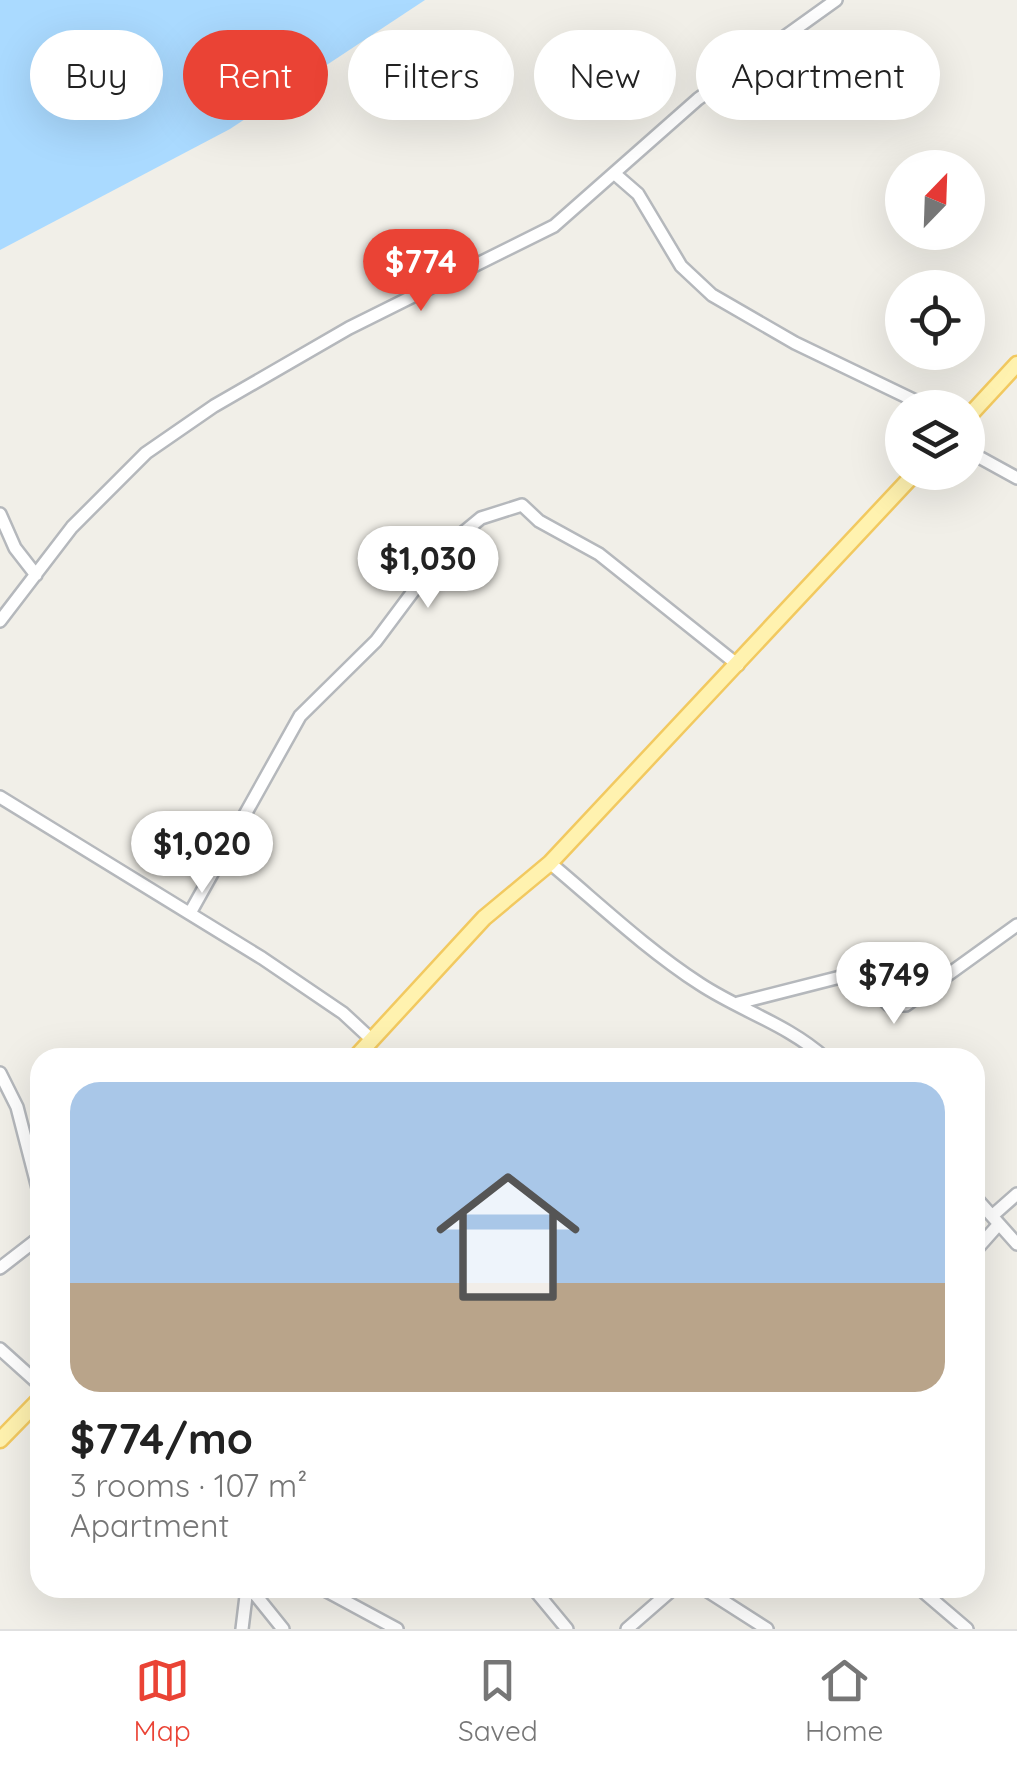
<!DOCTYPE html>
<html lang="en">
<head>
<meta charset="utf-8">
<style>
  body { margin:0; font-family:Quicksand,sans-serif; background:#f6f6f6; color:#222; height:100vh; display:flex; flex-direction:column; font-size:38px; white-space:nowrap }
  * { box-sizing:border-box; margin:0 }
  p { font-size:32px; color:#767676 }
  .icon { flex:none; width:55px; height:55px; fill:none; stroke:currentColor; stroke-width:2; stroke-linecap:round; stroke-linejoin:round }
  .map { position:relative; flex:1; overflow:hidden }
  .side { position:absolute; left:30px; top:1048px; width:955px; height:550px; display:flex; flex-direction:column; background:#fff; border-radius:30px; box-shadow:0 10px 40px #0002 }
  .side>* { flex:none }
  .guide { position:absolute; left:30px; top:30px; width:958px; height:90px; display:flex; gap:20px }
  .needle { width:65px; rotate:23deg }
  .controls { position:absolute; left:885px; top:150px; display:grid; gap:20px }
  .controls a { display:grid; place-items:center; width:100px; height:100px; border-radius:50%; background:#fff; box-shadow:0 10px 40px #0002; font-size:50px }
  .price { position:absolute; translate:-50% -85px; padding:0 22px; border-radius:35px; background:#fff; color:#222; font-size:32px; line-height:65px; filter:drop-shadow(0 2px 5px #0008) }
  .price::after { content:''; position:absolute; left:50%; top:60px; width:30px; height:22px; margin-left:-15px; background:inherit; clip-path:polygon(0 0,100% 0,50% 100%) }
  .price.active { background:#ea4335; color:#fff }
  ul { padding:0; list-style:none }
  li { display:grid; align-content:center; gap:20px; height:530px; padding:0 40px }
  li+li { border-top:2px solid #e0e0e0 }
  li span { display:grid; place-items:center; height:310px; border-radius:30px; color:#555 }
  li>.icon { margin-inline-start:auto }
  span .icon { width:180px; height:180px; fill:#fffc; stroke-width:1 }
  li b { font-size:42px }
  .pill { padding:0 35px; border-radius:45px; background:#fff; box-shadow:0 10px 40px #0002; font-size:35px; line-height:90px }
  .pill.active { background:#ea4335; color:#fff }
  .tab-bar { display:flex; justify-content:space-around; align-items:center; height:140px; border-top:2px solid #e0e0e0; background:#fff; font-size:28px; color:#767676 }
  .tab-bar a { display:grid; justify-items:center; gap:5px }
  .tab-bar .active { color:#ea4335 }
  .map>svg:first-child { display:block }
  .water { fill:#aadaff }
  .lines { fill:none; stroke-linecap:round; stroke-linejoin:round }
  .minor-casing { stroke:#b5b8bc; stroke-width:16 }
  .major-casing { stroke:#f2c960; stroke-width:19 }
  .minor { stroke:#fff; stroke-width:11 }
  .major { stroke:#fff2af; stroke-width:14 }
</style>
</head>
<body>
<div class="map">
<svg width="1017" height="1629" viewBox="0 0 1017 1629">
  <rect width="100%" height="100%" fill="#f1efe8"/>
  <!-- water -->
  <path class="water" d="M0 0H425L230 129 0 250Z"/>
  <g class="lines">
    <defs>
      <path id="minor" d="M615 174 638 194 681 266 712 295 795 343 930 408
        M968 451 1017 478
        M0 514 15 548 36 575
        M0 621 72 527 146 453 214 406 349 328 554 226 698 99 836 0
        M0 797 262 958 343 1013 371 1039
        M550 863C599 904 646 949 700 984 741 1011 787 1024 825 1058
        M190 913 300 716 376 641 447 546 481 518 522 505 539 521 599 554 738 665
        M738 1003 856 973 889 1005H906L1017 925
        M0 1073 17 1107 40 1196
        M975 1197 1017 1244
        M992 1216 1017 1194
        M975 1251 999 1224
        M0 1268 40 1237
        M0 1349 40 1385
        M250 1588 283 1629
        M321 1588 397 1629
        M533 1588 567 1629
        M703 1588 767 1629
        M919 1588 967 1629
        M242 1629 247 1588
        M627 1629 674 1588"/>
      <path id="major" d="M968 417 1017 364
        M355 1058 484 918 550 863 916 472
        M0 1440 40 1399"/>
    </defs>
    <!-- minor casing -->
    <use href="#minor" class="minor-casing"/>
    <!-- major casing -->
    <use href="#major" class="major-casing"/>
    <!-- minor -->
    <use href="#minor" class="minor"/>
    <!-- major -->
    <use href="#major" class="major"/>
  </g>
</svg>
<div class="controls">
<a><svg class="needle" viewBox="-14 -14 28 28"><path d="M0-13l5 13h-10z" fill="#e53935"/><path d="M0 13l5-13h-10z" fill="#767676"/></svg></a>
<a><svg class="icon" aria-label="locate" viewBox="0 0 24 24"><circle cx="12" cy="12" r="6"/><path d="M12 2v4M12 18v4M2 12h4M18 12h4"/></svg></a>
<a><svg class="icon" aria-label="layers" viewBox="0 0 24 24"><path d="M12 4l9 5-9 5-9-5zM3 14l9 5 9-5"/></svg></a>
</div>
<b class="price active" style="left:421px;top:314px">$774</b>
<b class="price" style="left:428px;top:611px">$1,030</b>
<b class="price" style="left:202px;top:896px">$1,020</b>
<b class="price" style="left:894px;top:1027px">$749</b>
<div class="guide">
<a class="pill">Buy</a>
<a class="pill active">Rent</a>
<a class="pill">Filters</a>
<a class="pill">New</a>
<a class="pill">Apartment</a>
</div>
<section class="side">
<ul>
<li><span style="background:linear-gradient(#a9c7e8 65%,#b9a48a 0)"><svg class="icon" aria-label="home" viewBox="0 0 24 24"><path d="M3 11l9-7 9 7M6 9v11h12V9"/></svg></span><div><b>$774/mo</b><p>3 rooms · 107 m²</p><p>Apartment</p></div></li>
</ul>
</section>
</div>
<nav class="tab-bar">
<a class="active"><svg class="icon" aria-label="map" viewBox="0 0 24 24"><path d="M3 6l6-2 6 2 6-2v14l-6 2-6-2-6 2zM9 4v14M15 6v14"/></svg>Map</a>
<a><svg class="icon" aria-label="saved" viewBox="0 0 24 24"><path d="M7 4h10v16l-5-4-5 4z"/></svg>Saved</a>
<a><svg class="icon" aria-label="home" viewBox="0 0 24 24"><path d="M3 11l9-7 9 7M6 9v11h12V9"/></svg>Home</a>
</nav>
</body>
</html>
